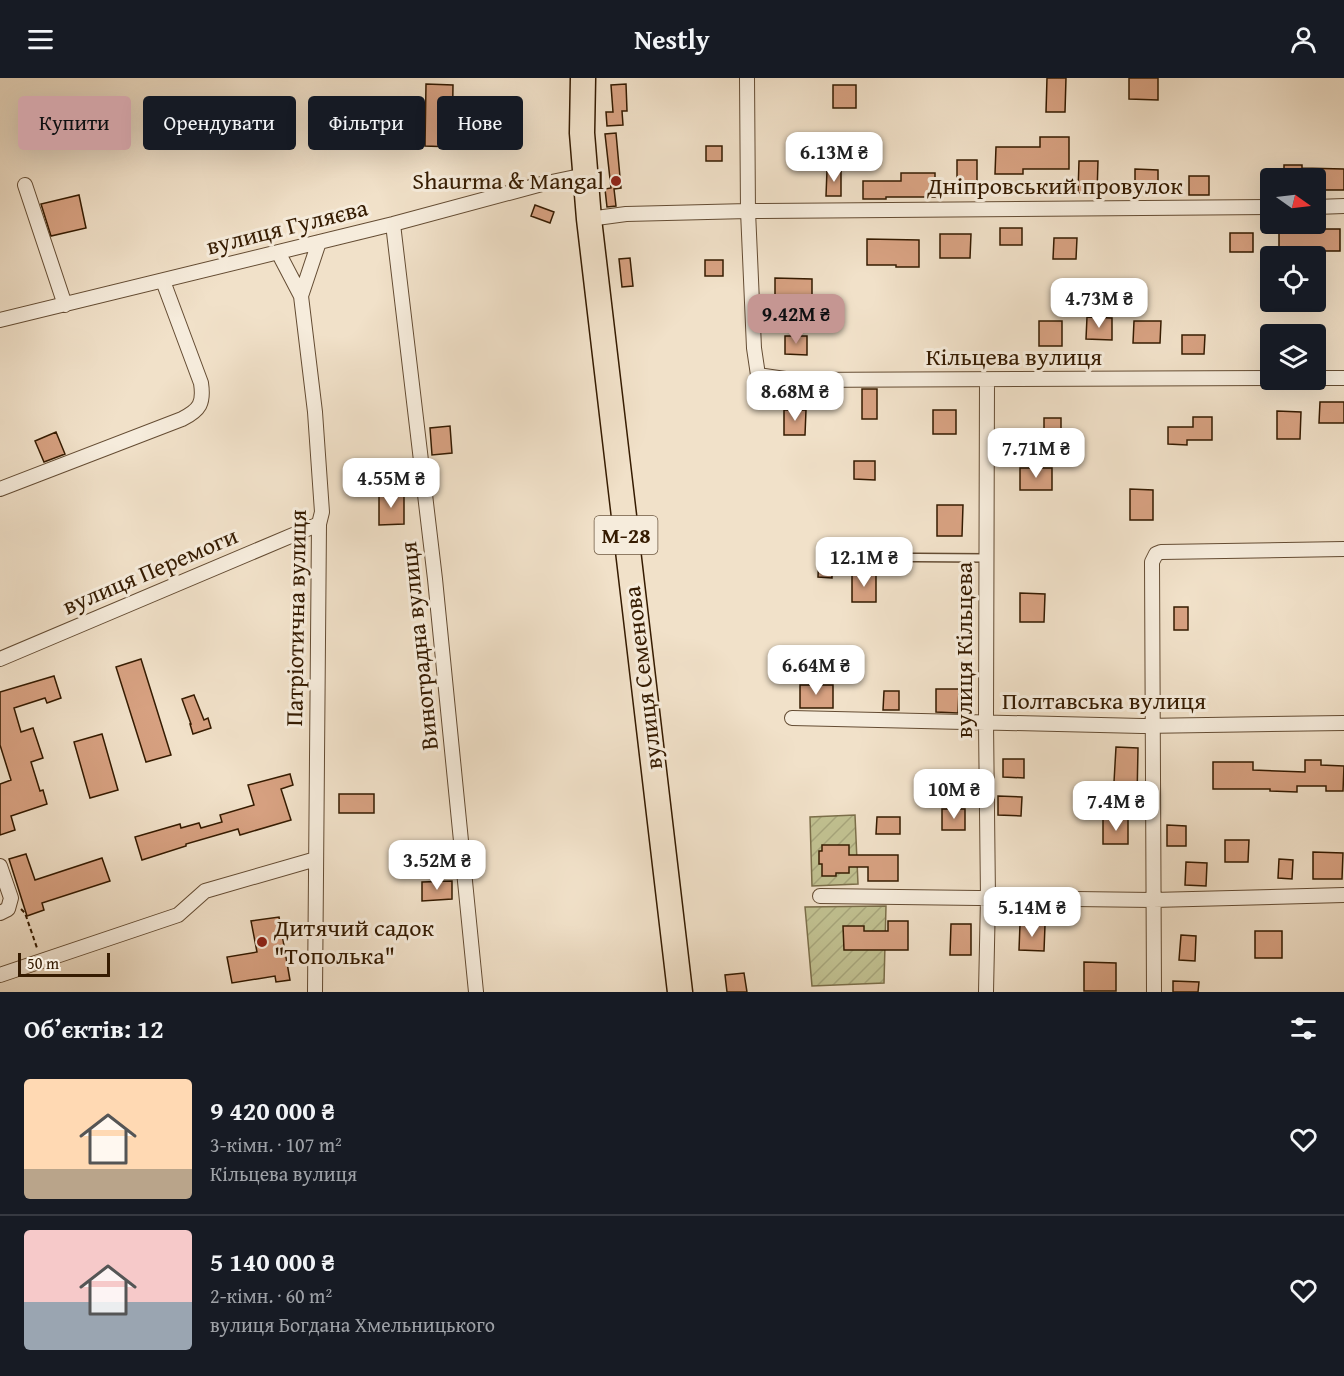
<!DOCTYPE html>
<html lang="uk">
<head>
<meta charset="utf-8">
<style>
  body { margin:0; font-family:"Gentium Book Plus",serif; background:#242831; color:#f1f3f6; height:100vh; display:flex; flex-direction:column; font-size:22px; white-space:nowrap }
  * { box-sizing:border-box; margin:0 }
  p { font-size:20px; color:#9ea1a6 }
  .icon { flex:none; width:33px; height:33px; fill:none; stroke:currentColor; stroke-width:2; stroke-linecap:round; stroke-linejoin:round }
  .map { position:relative; height:914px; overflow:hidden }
  .side { display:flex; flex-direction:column; background:#171b24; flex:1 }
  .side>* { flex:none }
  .banner { position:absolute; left:18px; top:18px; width:600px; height:54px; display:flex; gap:12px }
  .needle { width:39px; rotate:104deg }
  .buttons { position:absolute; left:1260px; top:90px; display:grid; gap:12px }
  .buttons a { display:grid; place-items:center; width:66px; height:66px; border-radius:6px; background:#171b24; box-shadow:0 6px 24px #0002; font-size:30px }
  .scale { position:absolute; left:18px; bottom:15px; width:92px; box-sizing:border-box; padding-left:6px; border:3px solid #351b01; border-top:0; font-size:16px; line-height:21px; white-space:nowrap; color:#351b01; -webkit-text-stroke:4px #f6ecdc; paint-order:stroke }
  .price { position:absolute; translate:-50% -51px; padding:0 14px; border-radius:12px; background:#fff; color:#222; font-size:20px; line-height:39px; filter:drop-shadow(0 2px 3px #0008) }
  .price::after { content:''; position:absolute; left:50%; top:36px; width:18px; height:14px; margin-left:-9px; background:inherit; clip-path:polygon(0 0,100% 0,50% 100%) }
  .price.on { background:#c59692; color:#111 }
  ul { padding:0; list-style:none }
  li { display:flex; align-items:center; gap:18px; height:150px; padding:0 24px }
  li+li { border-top:2px solid #363941 }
  li span { display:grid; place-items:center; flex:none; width:168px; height:120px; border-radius:6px; color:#555 }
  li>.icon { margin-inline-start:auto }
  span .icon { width:72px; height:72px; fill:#fffc; stroke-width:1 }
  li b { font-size:26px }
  h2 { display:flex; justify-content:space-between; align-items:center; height:72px; padding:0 24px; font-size:26px }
  .chip { padding:0 21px; border-radius:6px; background:#171b24; box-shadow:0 6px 24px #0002; font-size:21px; line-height:54px }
  .chip.on { background:#c59692; color:#111 }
  header { display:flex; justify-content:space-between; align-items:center; height:78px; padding:0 24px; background:#171b24; font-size:27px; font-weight:800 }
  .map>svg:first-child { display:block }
  .garden { fill:url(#garden-furrows); stroke:#7b6e49; stroke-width:1.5 }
  .building { fill:#d7a181; stroke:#351b01; stroke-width:1.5 }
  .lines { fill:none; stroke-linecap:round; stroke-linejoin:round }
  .lane-casing { stroke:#644c33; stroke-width:10 }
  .street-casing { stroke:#644c33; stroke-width:16 }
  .highway-casing { stroke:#351b01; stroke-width:27 }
  .path { stroke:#351b01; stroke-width:2; stroke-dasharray:4.5 3; stroke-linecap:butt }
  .lane { stroke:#f6ecdc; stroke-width:7 }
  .street { stroke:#f6ecdc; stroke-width:14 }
  .highway { stroke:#f1e1c9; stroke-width:24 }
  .poi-dot { fill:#8f2418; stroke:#f6ecdc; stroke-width:2 }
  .labels { text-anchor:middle; stroke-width:6; stroke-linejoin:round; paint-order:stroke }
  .shield { fill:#f6ecdc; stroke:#6f5a43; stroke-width:1.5 }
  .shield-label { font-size:22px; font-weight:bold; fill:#351b01 }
  .poi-label { font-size:24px; fill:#351b01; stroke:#f6ecdc; text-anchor:end }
  .street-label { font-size:24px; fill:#351b01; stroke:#f6ecdc }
</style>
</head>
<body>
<header><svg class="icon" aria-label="menu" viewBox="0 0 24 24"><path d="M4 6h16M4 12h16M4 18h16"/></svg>Nestly<svg class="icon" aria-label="person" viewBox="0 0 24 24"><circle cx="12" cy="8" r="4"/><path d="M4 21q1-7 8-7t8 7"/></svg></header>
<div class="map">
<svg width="1344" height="914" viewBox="0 0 1344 914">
  <defs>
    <pattern id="garden-furrows" width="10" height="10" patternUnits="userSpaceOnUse" patternTransform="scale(1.5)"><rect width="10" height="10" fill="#c1c191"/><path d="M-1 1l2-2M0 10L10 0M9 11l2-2" fill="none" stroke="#a6a57b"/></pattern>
  </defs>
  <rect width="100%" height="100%" fill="#f1e1c9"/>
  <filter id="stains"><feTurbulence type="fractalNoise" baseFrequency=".00333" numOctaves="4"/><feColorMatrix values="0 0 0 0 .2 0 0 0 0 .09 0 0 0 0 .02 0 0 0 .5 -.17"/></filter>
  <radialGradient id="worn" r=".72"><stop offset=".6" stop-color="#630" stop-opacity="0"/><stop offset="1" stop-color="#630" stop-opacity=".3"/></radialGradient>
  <!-- garden -->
  <path class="garden" d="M855 737 858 806 812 808 810 739Z
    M886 828 884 905 812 908 805 829Z"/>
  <!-- building -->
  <path class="building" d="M1047 0H1066L1065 34H1046Z
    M1129 0H1158V22L1129 21Z
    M426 6 453 7 452 69 425 68Z
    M626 6 627 33H622L623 47 607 48 606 34H613L611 7Z
    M833 7H856V30H833Z
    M616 55 621 110 614 111 616 128 607 129 605 111 611 110 605 56Z
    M1040 59H1069V91H1023V96H995L996 69H1040Z
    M706 68H722V83H706Z
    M957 82H977V107H957Z
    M1079 83H1098L1097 116 1078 115Z
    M1284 87H1302V90L1344 91V112H1320V100H1284Z
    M1135 91 1158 92V115L1135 114Z
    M827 92H841V118H826Z
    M901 95H935V119H886V121H863V103H901Z
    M1189 98H1209V117H1189Z
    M79 117 86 150 51 158 41 126Z
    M535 127 554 134 550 145 531 138Z
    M1000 150H1022V167H1000Z
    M1279 151H1340V173H1316V171H1279Z
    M1230 155H1253V174H1230Z
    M940 156H971L970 180H940Z
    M1054 160H1077L1076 181H1053Z
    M867 161 919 162V189H896V187H867Z
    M630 180 633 208 622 209 619 181Z
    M705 182H723V198H705Z
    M775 200 812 201V228H775Z
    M1087 239 1112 240V262L1086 261Z
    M1039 243H1062V268H1039Z
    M1134 243H1161L1160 265H1133Z
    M1182 257H1205L1204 276H1182Z
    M785 258H807V277L785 276Z
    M862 311H877V341H862Z
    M1320 324H1344V345H1319Z
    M784 332H806L805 357H784Z
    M933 332H956V356H933Z
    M1277 333 1301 334 1300 361H1277Z
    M1193 339H1212V362H1187V367L1168 366V349H1193Z
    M1044 340H1061V369H1044Z
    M450 348 452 375 432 377 430 350Z
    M56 354 65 376 44 384 35 363Z
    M854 383H875V402L854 401Z
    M1020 390H1052V412H1020Z
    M1130 411 1153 412V442H1130Z
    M379 416H404V446L379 447Z
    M937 427H963L962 458H937Z
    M819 475H832V500L818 499Z
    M852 496 876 497V524H852Z
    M1020 515 1045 516 1044 544H1020Z
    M1174 529H1188V552H1174Z
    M141 581 171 677 146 684 116 589Z
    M54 598 61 620 47 625 45 620 14 630 21 654 33 650 43 680 31 684 40 713 43 712 47 726 11 738 15 752 0 757V706L11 702 0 667V614Z
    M800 607H833V630H800Z
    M936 611H959L958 635 936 634Z
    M884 613H899V632H883Z
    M194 617 204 642 208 640 211 650 193 656 190 646H191L182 621Z
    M102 656 118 712 90 720 74 664Z
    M1116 669 1138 670 1137 721 1096 720V704H1114Z
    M1003 681H1024V700L1003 699Z
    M1305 682H1321V687L1344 688 1343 713H1326V708H1297V714L1270 713V711H1213V684H1253V692L1305 694Z
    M290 696 293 707 281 711 291 742 240 757 238 751 186 766V768L142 782 135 759 180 746 181 750 199 745 201 750 222 744 220 737 254 727 248 707Z
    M339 716H374V735H339Z
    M998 718 1022 719 1021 738 998 737Z
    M942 731H965V752H942Z
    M877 739H900V756H876Z
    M1103 741H1128V766H1103Z
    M1167 747 1186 748V768H1167Z
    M1225 762H1249L1248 784H1225Z
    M822 767H849V777H898V803H868V789H849V795H836V798H822V786H819V773H822Z
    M1313 774 1343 775 1342 801H1313Z
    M26 776 35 802 102 780 110 803 42 825 44 832 27 838 9 781Z
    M1279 781 1293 782 1292 801 1278 800Z
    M1186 784 1207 785 1206 808 1185 807Z
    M452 803V821L422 823V804Z
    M279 839 290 902 276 904 275 898 232 905 227 879 257 874 251 843Z
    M888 843H908V872H844L843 848H864V853H888Z
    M951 846H971V877H950Z
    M1020 846 1045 847 1044 873 1019 872Z
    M1255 853H1282V880H1255Z
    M1181 857 1196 858 1195 883 1179 882Z
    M1084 884 1116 885V913H1084Z
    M744 895 747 914H727L725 897Z
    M1173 903 1199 904 1198 914H1173Z"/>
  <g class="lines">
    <defs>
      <path id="lane" d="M844 479 987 480"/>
      <path id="street" d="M747 0 748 133 754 270 758 297 792 302 1270 300
        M25 107 65 227
        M1316 129 1344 128
        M589 141 626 136 748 133 1270 129
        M393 146 435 501 476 914
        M278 174 301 218 315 334 322 434 319 446 315 914
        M301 218 319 164
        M0 242 393 146 542 106 585 97
        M1316 300H1344
        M0 411 182 341C200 332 204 325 201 305L163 203
        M0 581 319 446
        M792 640 1142 648 1344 645
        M0 788 11 820 8 831 0 835
        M820 818 1153 822 1344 817
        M0 897 178 837 205 813 316 781
        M986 914 988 820 986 645 987 302
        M1154 914 1152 484 1156 476 1161 474 1344 471"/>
      <path id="highway" d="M583 0 582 55 589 141 680 914"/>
    </defs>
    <!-- lane casing -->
    <use href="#lane" class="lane-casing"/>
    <!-- street casing -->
    <use href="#street" class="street-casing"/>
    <!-- highway casing -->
    <use href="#highway" class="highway-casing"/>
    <!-- path -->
    <path class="path" d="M21 831 25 835 37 870"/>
    <!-- lane -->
    <use href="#lane" class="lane"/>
    <!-- street -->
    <use href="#street" class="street"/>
    <!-- highway -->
    <use href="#highway" class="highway"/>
  </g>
  <!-- markers -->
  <g class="poi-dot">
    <circle cx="616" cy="103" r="6"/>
    <circle cx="262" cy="864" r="6"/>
  </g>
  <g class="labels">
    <!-- shield labels -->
    <rect class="shield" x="594.5" y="438" width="63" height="38" rx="4.5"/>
    <g class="shield-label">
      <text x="626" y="465">М-28</text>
    </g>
    <!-- poi labels -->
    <g class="poi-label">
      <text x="604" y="111">Shaurma &amp; Mangal</text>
      <text x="274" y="858" text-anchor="start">Дитячий садок<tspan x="274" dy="28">"Тополька"</tspan></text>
    </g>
    <!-- street labels -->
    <g class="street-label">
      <text x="1055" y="116">Дніпровський провулок</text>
      <text transform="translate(287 149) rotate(-14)" y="8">вулиця Гуляєва</text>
      <text x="1014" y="287">Кільцева вулиця</text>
      <text transform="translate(150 493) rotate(-23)" y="8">вулиця Перемоги</text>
      <text transform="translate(296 540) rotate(-89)" y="8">Патріотична вулиця</text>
      <text transform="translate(419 568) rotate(-96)" y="8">Виноградна вулиця</text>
      <text transform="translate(964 572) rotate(-90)" y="8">вулиця Кільцева</text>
      <text transform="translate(643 600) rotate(-97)" y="8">вулиця Семенова</text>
      <text x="1104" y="631">Полтавська вулиця</text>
    </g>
  </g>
  <rect width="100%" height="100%" filter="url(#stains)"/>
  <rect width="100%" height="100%" fill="url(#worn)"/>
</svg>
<div class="buttons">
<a><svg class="needle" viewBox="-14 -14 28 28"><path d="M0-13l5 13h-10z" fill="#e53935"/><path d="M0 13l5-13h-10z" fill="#9ea1a6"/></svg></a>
<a><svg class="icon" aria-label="locate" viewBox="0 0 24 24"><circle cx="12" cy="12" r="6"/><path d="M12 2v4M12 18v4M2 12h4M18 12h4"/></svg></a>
<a><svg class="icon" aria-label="layers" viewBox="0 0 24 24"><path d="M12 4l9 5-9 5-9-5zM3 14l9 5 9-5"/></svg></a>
</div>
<div class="scale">50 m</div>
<b class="price" style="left:834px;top:105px">6.13M ₴</b>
<b class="price" style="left:1099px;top:251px">4.73M ₴</b>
<b class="price on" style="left:796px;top:267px">9.42M ₴</b>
<b class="price" style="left:795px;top:344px">8.68M ₴</b>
<b class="price" style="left:1036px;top:401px">7.71M ₴</b>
<b class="price" style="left:391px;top:431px">4.55M ₴</b>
<b class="price" style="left:864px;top:510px">12.1M ₴</b>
<b class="price" style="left:816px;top:618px">6.64M ₴</b>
<b class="price" style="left:954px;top:742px">10M ₴</b>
<b class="price" style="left:1116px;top:754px">7.4M ₴</b>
<b class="price" style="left:437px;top:813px">3.52M ₴</b>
<b class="price" style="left:1032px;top:860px">5.14M ₴</b>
<div class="banner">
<a class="chip on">Купити</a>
<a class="chip">Орендувати</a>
<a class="chip">Фільтри</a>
<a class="chip">Нове</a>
</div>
</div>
<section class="side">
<h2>Об’єктів: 12<svg class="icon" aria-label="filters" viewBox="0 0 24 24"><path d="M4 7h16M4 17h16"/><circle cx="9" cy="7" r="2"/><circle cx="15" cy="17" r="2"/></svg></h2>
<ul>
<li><span style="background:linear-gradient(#ffd9b3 75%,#b9a48a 0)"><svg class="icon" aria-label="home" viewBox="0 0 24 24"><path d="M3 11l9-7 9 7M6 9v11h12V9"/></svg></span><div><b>9 420 000 ₴</b><p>3-кімн. · 107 m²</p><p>Кільцева вулиця</p></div><svg class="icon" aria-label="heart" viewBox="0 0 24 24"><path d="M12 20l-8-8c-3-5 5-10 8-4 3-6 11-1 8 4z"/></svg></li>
<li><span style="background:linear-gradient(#f6c9c9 60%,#9aa5b1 0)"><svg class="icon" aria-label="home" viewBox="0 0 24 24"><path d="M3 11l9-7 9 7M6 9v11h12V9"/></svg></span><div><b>5 140 000 ₴</b><p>2-кімн. · 60 m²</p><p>вулиця Богдана Хмельницького</p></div><svg class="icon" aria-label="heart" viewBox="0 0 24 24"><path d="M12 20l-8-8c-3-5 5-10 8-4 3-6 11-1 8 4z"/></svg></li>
</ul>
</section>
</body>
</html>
